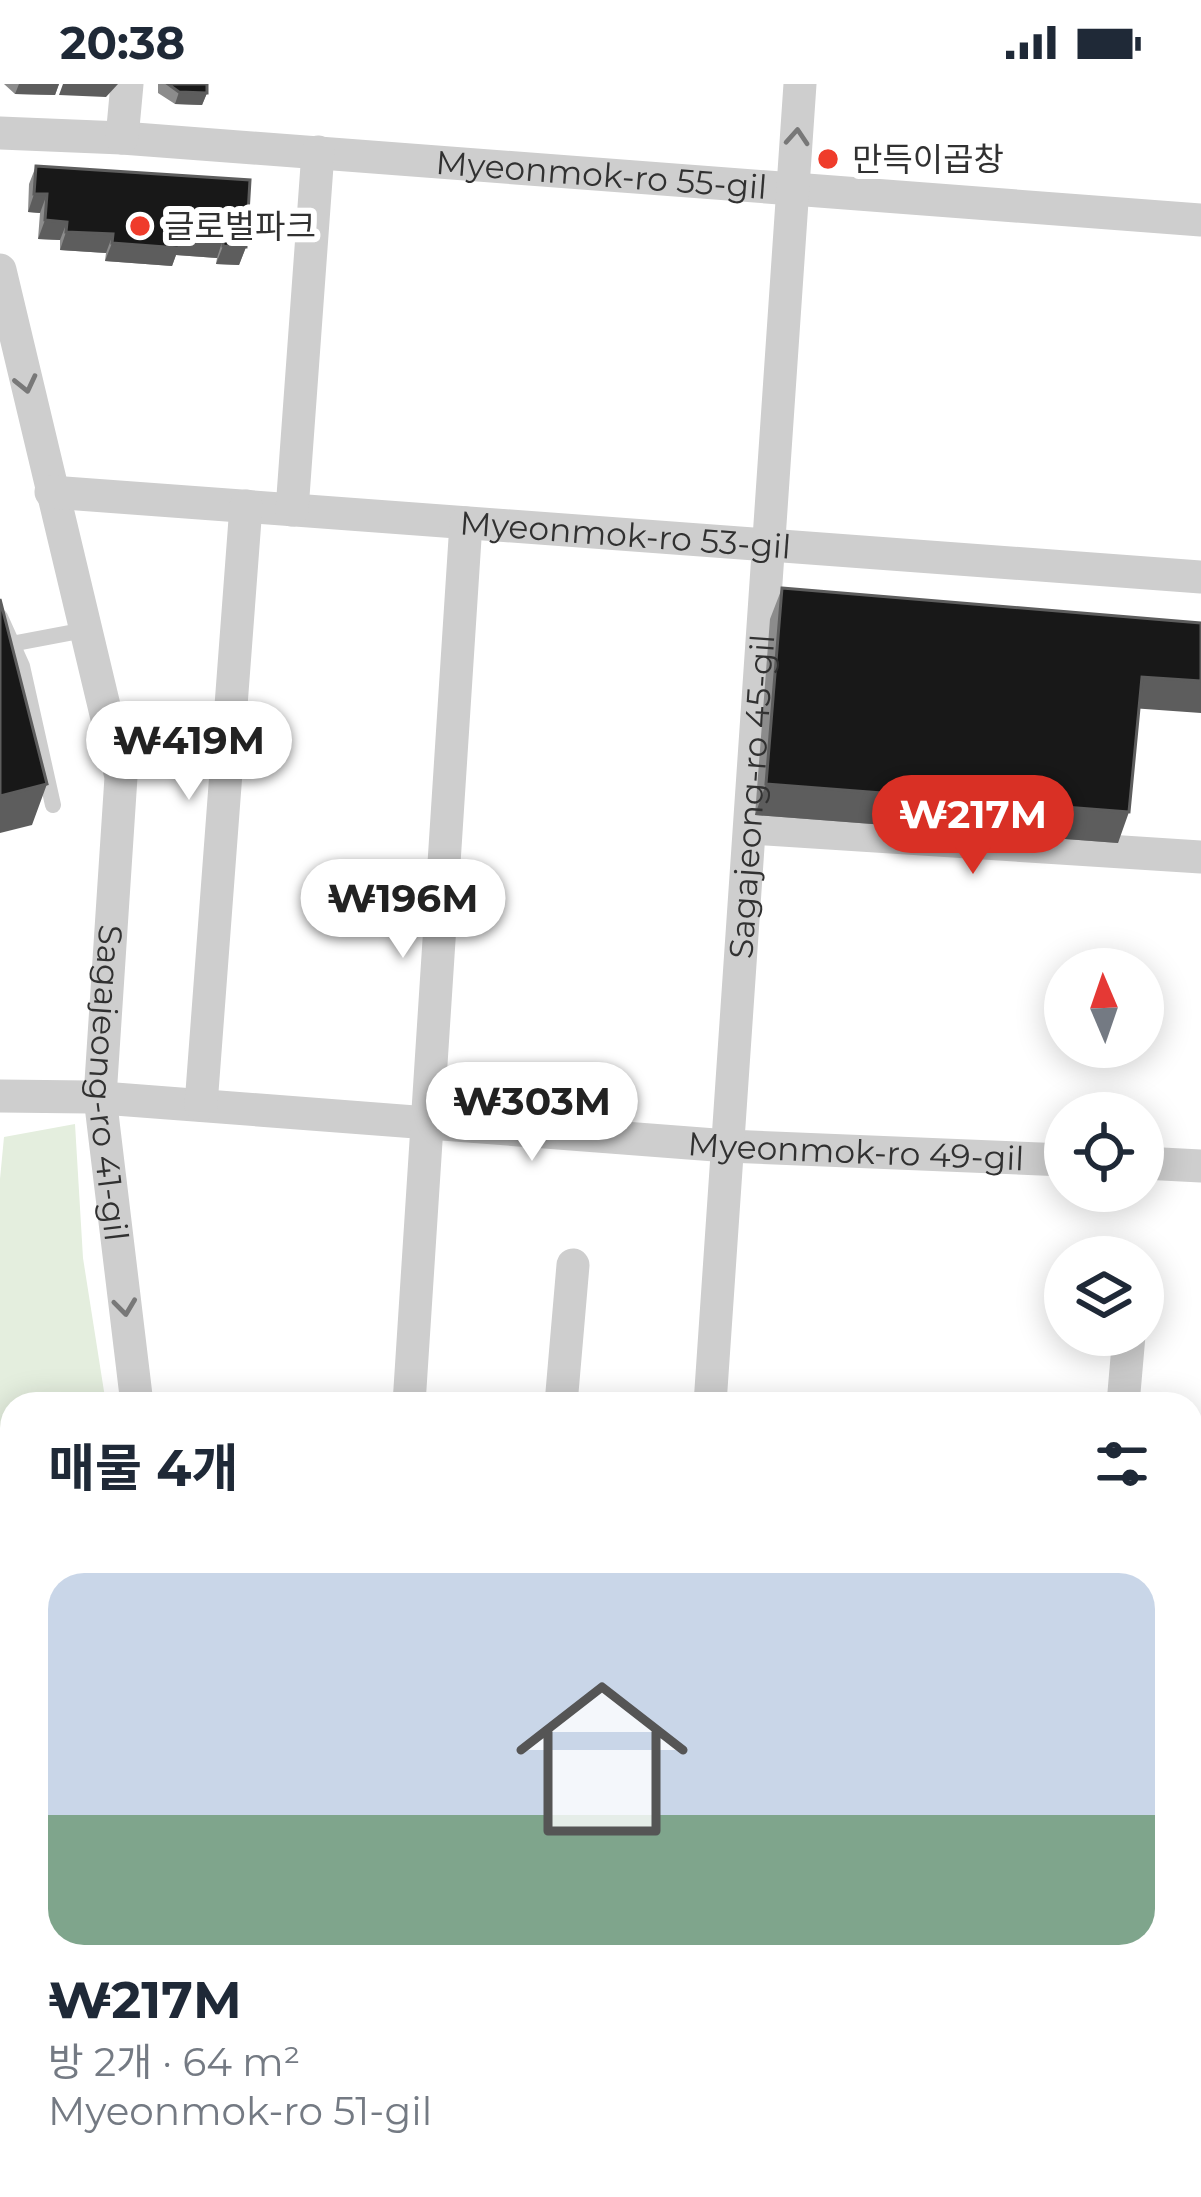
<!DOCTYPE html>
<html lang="ko">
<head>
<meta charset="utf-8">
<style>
  body { margin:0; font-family:Montserrat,"Noto Sans KR",sans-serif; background:#f2f2f3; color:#1f2937; height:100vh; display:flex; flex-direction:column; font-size:45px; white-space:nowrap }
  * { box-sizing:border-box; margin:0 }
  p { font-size:39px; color:#747a83 }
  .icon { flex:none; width:66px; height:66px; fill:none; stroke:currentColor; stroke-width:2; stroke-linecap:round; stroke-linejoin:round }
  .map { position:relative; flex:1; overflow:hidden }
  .side { position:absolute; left:0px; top:1308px; width:1203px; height:807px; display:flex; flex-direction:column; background:#fff; border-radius:36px 36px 0 0; box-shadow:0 6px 30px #0003 }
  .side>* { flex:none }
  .needle { width:78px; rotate:358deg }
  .controls { position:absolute; left:1044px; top:864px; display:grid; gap:24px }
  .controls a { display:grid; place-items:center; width:120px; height:120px; border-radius:50%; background:#fff; box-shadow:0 6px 30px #0003; font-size:60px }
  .price { position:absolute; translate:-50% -102px; padding:0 27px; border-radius:42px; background:#fff; color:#222; font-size:39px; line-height:78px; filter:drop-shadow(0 3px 6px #0008) }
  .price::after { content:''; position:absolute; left:50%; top:72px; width:36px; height:27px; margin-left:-18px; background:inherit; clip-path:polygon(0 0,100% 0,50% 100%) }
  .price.selected { background:#d93025; color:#fff }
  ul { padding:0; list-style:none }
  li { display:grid; align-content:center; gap:24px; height:636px; padding:0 48px }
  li+li { border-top:3px solid #e0e1e3 }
  li span { display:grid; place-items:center; height:372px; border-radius:36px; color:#555 }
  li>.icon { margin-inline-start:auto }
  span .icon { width:216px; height:216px; fill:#fffc; stroke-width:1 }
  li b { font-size:51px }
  h2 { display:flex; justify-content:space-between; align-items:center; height:144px; padding:0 48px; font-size:51px }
  .status { display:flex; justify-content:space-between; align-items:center; height:84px; padding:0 60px; background:#fff; direction:ltr }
  .status svg { height:33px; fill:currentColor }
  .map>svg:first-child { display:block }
  .green { fill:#e4eede }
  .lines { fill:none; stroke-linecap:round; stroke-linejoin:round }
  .lane { stroke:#cecece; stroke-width:16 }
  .street { stroke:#cecece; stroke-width:33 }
  .wall { fill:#8c8c8c }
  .shaded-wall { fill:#5d5d5d }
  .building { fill:#181818; stroke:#5d5d5d; stroke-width:3 }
  .oneway { stroke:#787878 }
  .poi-dot { fill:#ef3c2b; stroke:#fff; stroke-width:4.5 }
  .labels { text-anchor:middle; stroke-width:12; stroke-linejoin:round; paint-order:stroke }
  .poi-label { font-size:33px; fill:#313131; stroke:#fff; text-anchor:start }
  .street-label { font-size:33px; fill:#313131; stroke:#fff }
</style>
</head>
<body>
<div class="status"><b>20:38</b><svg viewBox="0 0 49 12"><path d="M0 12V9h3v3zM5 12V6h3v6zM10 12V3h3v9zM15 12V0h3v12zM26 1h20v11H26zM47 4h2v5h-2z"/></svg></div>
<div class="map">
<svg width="1201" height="2113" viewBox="0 0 1201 2113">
  <rect width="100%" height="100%" fill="#fff"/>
  <!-- green -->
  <path class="green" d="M75 1040 83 1174 106 1320H12V1425H0V1095L4 1053Z"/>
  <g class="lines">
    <!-- lane -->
    <path class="lane" d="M0 533 22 582 53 721
      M11 560 85 546
      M0 2094H12"/>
    <!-- street -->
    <g class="street">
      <path id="s1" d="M0 49 122 54 1201 136"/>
      <path d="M122 54 127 0"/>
      <path id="s2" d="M0 186 121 693 100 1013 137 1320"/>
      <path id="s3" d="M51 408 1201 493"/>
      <path d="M292 426 318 68"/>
      <path d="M750 744 1201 773"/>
      <path id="s4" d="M0 1012 89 1013 728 1062 1065 1076"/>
      <path d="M201 1021 246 422"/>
      <path d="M1143 1079 1201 1082"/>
      <path d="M409 1320 466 439"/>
      <path d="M561 1320 573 1181"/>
      <path id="s5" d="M710 1320 800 0"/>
      <path d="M1123 1320 1129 1251"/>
      <path d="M1191 1382H1201"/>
      <path d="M0 1576 12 1578"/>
      <path d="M1191 1660H1201"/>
      <path d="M1191 1951 1201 1952"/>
      <path d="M91 2113 93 2103"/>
      <path d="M358 2113V2103"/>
      <path d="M649 2113 650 2103"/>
    </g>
  </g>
  <!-- wall -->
  <path class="wall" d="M4 0H59L55 11 15 10Z
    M158 0H207V9L202 21 175 20 158 9Z
    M36 82 246 163 239 181 216 180 217 174 176 171 172 182 105 177 106 169 60 166V156L38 155 40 129 28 128 29 100Z
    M782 504 1139 624 1118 759 755 731 770 535Z
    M12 1425V1512L0 1501V1429Z
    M12 1621V2053L5 2071 0 2070V1695Z
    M982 2103H1078V2113H982Z"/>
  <!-- shaded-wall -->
  <path class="shaded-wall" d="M19 0H59L55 11 15 10Z
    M63 0H118L106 13 59 11Z
    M179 8 207 9 202 21 175 20Z
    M34 110H47L40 129 28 128Z
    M45 136 67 138 60 156 38 155Z
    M66 148 113 150 106 169 60 166Z
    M180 152 223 155 217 174 176 171 172 182 105 177 112 159Z
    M223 162 246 163 239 181 216 180Z
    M1142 593 1201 597V629L1131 624Z
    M47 700 32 741 0 749V712Z
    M766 700 1129 728 1118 759 755 731Z"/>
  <!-- building -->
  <path class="building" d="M168 0H207V9L179 8Z
    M36 82 250 96 246 163 223 162V155L180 152 179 164 112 159 113 150 66 148 67 138 45 136 47 110H34Z
    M782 504 1201 539V597L1142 593 1129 728 766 700Z
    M0 515 47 700 0 712Z
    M12 1425V1488L0 1476V1429Z
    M12 1673V2028L0 2026V1762L5 1729H0V1698L8 1699Z
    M993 2103H1078V2113H993Z"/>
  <!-- one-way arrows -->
  <defs><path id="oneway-chevron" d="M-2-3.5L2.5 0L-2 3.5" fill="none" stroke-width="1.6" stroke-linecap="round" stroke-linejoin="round" transform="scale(3)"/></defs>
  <g class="oneway">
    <use href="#oneway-chevron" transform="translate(797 53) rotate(-86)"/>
    <use href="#oneway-chevron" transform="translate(26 300) rotate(77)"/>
    <use href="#oneway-chevron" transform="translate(125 1223) rotate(83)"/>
  </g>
  <!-- markers -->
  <g class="poi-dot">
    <circle cx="828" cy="75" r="12"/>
    <circle cx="140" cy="142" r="12"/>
  </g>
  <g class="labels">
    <!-- poi labels -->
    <g class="poi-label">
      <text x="852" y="87">만득이곱창</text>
      <text x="164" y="154">글로벌파크</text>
    </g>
    <!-- street labels -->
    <g class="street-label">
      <text dy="12" stroke="none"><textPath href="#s1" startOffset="603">Myeonmok-ro 55-gil</textPath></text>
      <text dy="12" stroke="none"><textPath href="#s3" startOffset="576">Myeonmok-ro 53-gil</textPath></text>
      <text dy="12" stroke="none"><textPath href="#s5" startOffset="609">Sagajeong-ro 45-gil</textPath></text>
      <text dy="12" stroke="none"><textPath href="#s2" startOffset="828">Sagajeong-ro 41-gil</textPath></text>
      <text dy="12" stroke="none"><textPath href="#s4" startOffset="858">Myeonmok-ro 49-gil</textPath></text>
    </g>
  </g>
</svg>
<div class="controls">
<a><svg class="needle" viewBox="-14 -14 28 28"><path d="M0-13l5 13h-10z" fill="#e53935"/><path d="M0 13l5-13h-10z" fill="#747a83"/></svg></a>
<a><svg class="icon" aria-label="locate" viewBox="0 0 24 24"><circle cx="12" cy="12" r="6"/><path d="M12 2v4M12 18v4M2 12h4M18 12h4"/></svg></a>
<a><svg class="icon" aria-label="layers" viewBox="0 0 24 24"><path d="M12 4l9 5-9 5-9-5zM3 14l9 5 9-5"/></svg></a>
</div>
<b class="price" style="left:189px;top:719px">₩419M</b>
<b class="price selected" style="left:973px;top:793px">₩217M</b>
<b class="price" style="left:403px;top:877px">₩196M</b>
<b class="price" style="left:532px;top:1080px">₩303M</b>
<section class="side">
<h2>매물 4개<svg class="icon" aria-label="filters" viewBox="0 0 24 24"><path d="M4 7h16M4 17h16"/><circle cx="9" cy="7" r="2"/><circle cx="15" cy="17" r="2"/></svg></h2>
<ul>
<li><span style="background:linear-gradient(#c9d6e8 65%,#7fa58c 0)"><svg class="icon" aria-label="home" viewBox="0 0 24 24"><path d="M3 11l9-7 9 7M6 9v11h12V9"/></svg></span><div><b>₩217M</b><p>방 2개 · 64 m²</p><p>Myeonmok-ro 51-gil</p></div></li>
</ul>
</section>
</div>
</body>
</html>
